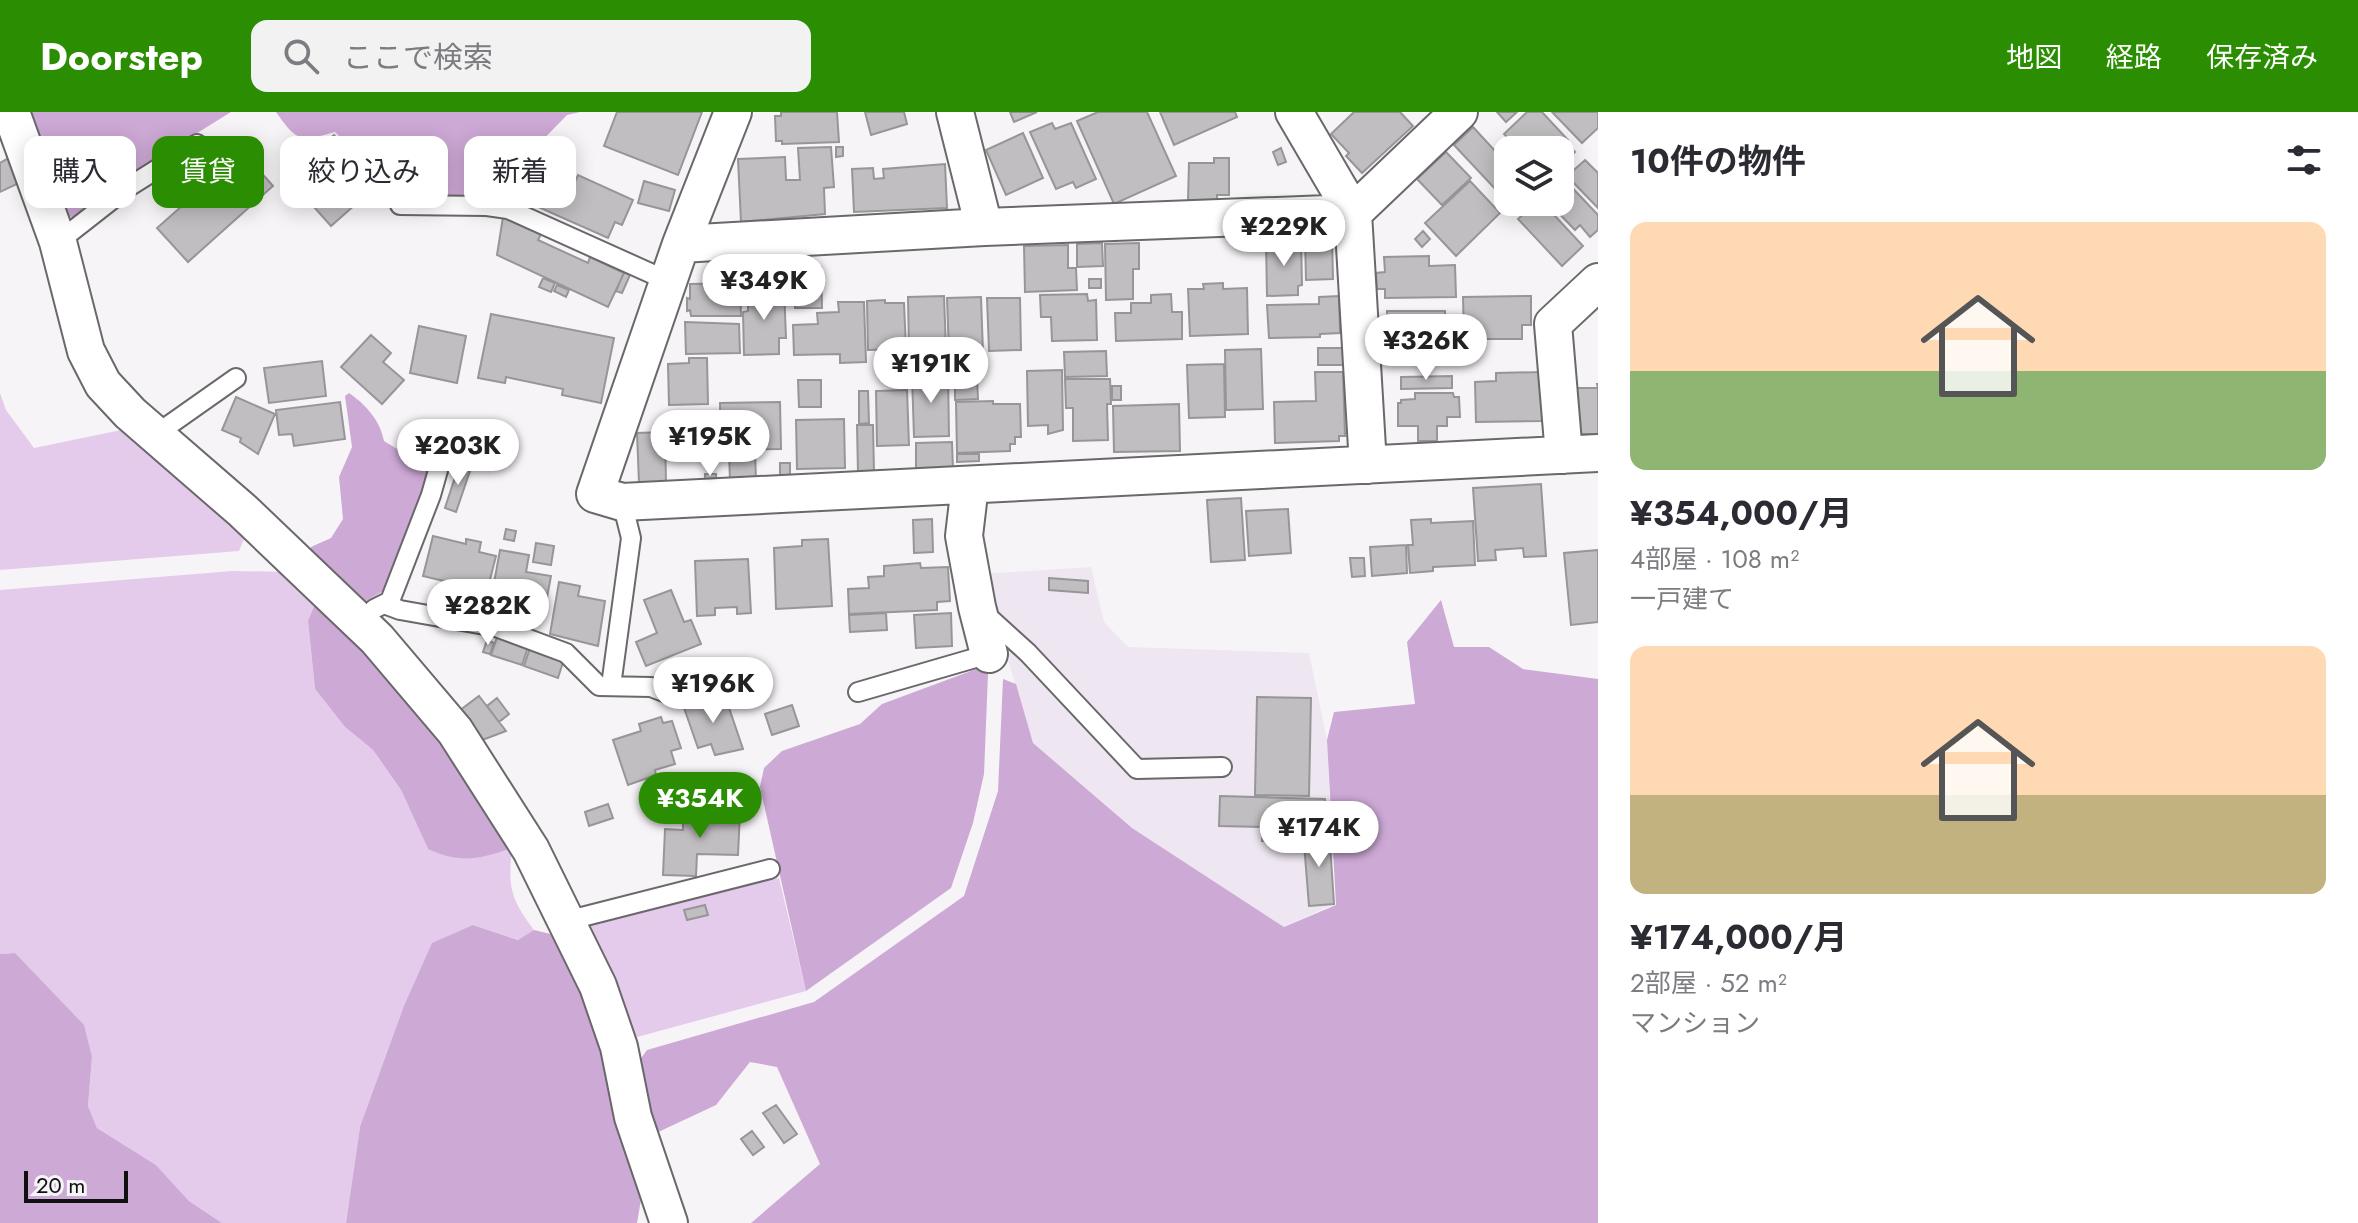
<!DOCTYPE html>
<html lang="ja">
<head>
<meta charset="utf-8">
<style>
  body { margin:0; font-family:Jost,"Noto Sans JP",sans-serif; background:#f2f2f3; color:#2b2b33; height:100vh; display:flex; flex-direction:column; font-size:30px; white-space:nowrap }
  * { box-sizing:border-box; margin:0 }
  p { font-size:26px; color:#7c7c81 }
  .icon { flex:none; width:44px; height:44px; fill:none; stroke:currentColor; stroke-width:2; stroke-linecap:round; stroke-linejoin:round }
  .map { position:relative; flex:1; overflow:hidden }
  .sheet { display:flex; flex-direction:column; background:#fff; width:760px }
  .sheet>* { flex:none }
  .guide { position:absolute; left:24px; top:24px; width:760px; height:72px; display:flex; gap:16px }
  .controls { position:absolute; left:1494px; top:24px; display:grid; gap:16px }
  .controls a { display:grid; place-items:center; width:80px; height:80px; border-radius:16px; background:#fff; box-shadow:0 4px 20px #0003; font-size:40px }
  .scale { position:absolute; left:24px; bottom:20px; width:104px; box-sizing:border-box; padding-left:8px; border:4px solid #111011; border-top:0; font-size:22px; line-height:28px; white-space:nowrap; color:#111011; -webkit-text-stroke:6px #f7f4f8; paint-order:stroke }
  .price { position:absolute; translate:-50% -68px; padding:0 18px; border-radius:28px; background:#fff; color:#222; font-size:26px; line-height:52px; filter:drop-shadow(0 2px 4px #0008) }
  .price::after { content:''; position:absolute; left:50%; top:48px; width:24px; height:18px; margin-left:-12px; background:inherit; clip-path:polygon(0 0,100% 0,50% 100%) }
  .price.on { background:#2a8d02; color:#fff }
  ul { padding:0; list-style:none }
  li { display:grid; align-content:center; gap:16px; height:424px; padding:0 32px }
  li span { display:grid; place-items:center; height:248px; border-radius:16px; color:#555 }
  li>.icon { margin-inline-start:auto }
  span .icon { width:144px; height:144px; fill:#fffc; stroke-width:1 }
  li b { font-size:34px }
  h2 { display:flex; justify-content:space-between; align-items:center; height:96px; padding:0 32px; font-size:34px }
  .pill { padding:0 28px; border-radius:16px; background:#fff; box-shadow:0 4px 20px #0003; font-size:28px; line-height:72px }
  .pill.on { background:#2a8d02; color:#fff }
  header { display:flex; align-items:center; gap:48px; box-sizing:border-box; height:112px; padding:0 40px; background:#2a8d02; color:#fff }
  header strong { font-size:38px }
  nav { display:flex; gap:44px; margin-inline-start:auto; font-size:28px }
  .search { width:560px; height:72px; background:#f2f2f3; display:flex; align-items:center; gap:20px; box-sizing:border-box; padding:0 28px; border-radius:16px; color:#7c7c81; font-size:30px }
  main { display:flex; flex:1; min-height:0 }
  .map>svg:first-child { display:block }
  .built { fill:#eee6f0 }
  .green { fill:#e5cbeb }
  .forest { fill:#cda9d5 }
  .building { fill:#c1bec1; stroke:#989599; stroke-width:2 }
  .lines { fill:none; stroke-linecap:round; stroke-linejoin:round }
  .service-casing { stroke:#6a686b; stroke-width:22 }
  .minor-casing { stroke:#6a686b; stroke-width:40 }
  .service { stroke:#fff; stroke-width:18 }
  .minor { stroke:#fff; stroke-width:36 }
</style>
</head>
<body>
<header>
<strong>Doorstep</strong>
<div class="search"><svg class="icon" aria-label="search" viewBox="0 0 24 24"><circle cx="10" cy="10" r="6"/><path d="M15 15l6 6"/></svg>ここで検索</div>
<nav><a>地図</a><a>経路</a><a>保存済み</a></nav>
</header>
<main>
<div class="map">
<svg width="1598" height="1111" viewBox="0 0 1598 1111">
  <rect width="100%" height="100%" fill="#f7f4f8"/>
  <!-- built -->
  <path class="built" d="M1091 455 1104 510 1128 535 1309 541 1327 628 1334 792 1284 815 1132 716 1033 631 982 462Z"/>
  <!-- green -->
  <path class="green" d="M0 281 6 298 34 336 126 317 249 415 239 439 0 458Z
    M232 459 295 460 328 494 308 509 315 577 345 615 373 638 401 678 428 737 512 736C508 775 510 786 534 818L519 828 473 813 360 1015 346 1111H222L189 1089 156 1053 97 1016 88 994 92 945 15 841 0 842V478Z
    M779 766 806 879 630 927 583 814Z"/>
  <!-- forest -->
  <path class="forest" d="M24 0H231L146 53 76 106 64 103Z
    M276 0H580L567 3 486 86H437L417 50 370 56 335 20C300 30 297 30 276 0Z
    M349 281C366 293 380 308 384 329L427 355V373L387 477 364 490 311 446V435L331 426 343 407 339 365 352 335 345 284Z
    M1441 488 1454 535H1489L1523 557 1598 567V1111H751L820 1052 777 955 750 950 716 993 654 1022 637 952 647 938 814 890 964 784 998 679 1003 567 1016 572 1033 631 1132 716 1284 815 1336 793 1327 628 1334 600 1415 592 1407 530Z
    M328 494 423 597 512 736C479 747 461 752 428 737L401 678 373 638 345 615 315 577 308 509 314 495Z
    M979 556 988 562 984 662 973 711 951 776 806 879 760 675 764 656 782 639 860 612 882 592Z
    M473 813 518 828 534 818 563 825 645 1064 637 1111H346L360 1015 404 894 432 831Z
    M15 841 84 913 92 945 88 994 97 1016 156 1053 189 1089 222 1111H0V842Z"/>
  <!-- building -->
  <path class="building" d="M617 0H702L678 63 604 34Z
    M781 0H837L839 30 782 32V29H776L775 4H781Z
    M865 0H904L907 12 871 23Z
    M1010 0H1037L1014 10Z
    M1098 0H1147L1176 64 1114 92 1077 9Z
    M1160 0H1235L1237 5 1174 33Z
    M1354 0H1400L1413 14 1362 61 1346 44 1349 41 1331 22Z
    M1497 0H1517L1506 10Z
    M1527 0H1542L1568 28 1566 30 1575 40 1560 54V38H1519L1504 22Z
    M1552 0H1598V16L1582 31Z
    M1052 11 1055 17 1071 11 1096 67 1076 76 1073 70 1056 77 1030 20Z
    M1473 15 1496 40 1506 30 1514 38H1508V90H1524L1515 98 1454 33Z
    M1023 21 1043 66 1006 83 986 38Z
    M334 23 356 48 347 56 352 63 349 66 365 84 331 114 298 77 303 73 292 60Z
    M831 35 834 75 824 76 825 102 741 110 738 47 785 45 786 68H800L798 36Z
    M836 35H843V44L836 45Z
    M1281 36 1286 50 1278 53 1273 40Z
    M243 40 273 74 188 150 157 116Z
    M1446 40 1471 66 1442 93 1417 67Z
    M9 46 21 70 0 80V51Z
    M1214 46H1229V83H1217V89L1188 88 1189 51H1214Z
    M1585 48 1598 61V96L1567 64Z
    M945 52 947 96 854 100 852 57 873 56 874 67 884 66 883 57Z
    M558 62 575 70 578 63 633 88 622 113 615 110 608 126 536 94 546 72 552 75Z
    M1563 66 1598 103V118L1590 125 1580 113 1575 118 1549 91 1560 90V69Z
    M644 69 675 78 669 99 638 91Z
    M1470 69 1500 101 1456 144 1425 111Z
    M1537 90H1542L1583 134 1562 154 1518 107Z
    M503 105 541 122 538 128 588 151 590 145 624 161 608 195 497 143Z
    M1423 119 1430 127 1422 135 1415 127Z
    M1332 125 1333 167 1306 168 1305 126Z
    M1301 128 1302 173 1298 174V183L1267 184 1266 129Z
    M1102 131 1103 154 1077 155V132Z
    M1139 131V157H1133V187L1106 188 1105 132Z
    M1068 133V156H1076L1077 178 1025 180 1024 134Z
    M1429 144V154L1455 153 1456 185 1385 186V177H1377L1376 161 1385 160 1384 145Z
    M737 149 738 168H712V150Z
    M778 150 779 168H756V151Z
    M794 155H821L822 196H795Z
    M624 160 630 163 622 181 616 179Z
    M543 166 555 171 551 180 539 175Z
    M1089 167H1101V176H1089Z
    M740 171 741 204H691L690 198 687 199V186L690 187V172Z
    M1223 171V177L1247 176 1248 222 1190 224 1188 177H1204L1203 172Z
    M557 173 569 178 566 185 554 179Z
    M784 176 786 226H779V242L744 243 743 200 748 199V177Z
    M1087 182 1088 189 1096 188 1097 228 1052 229 1051 205H1041L1040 183Z
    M1171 182 1172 200H1182V227L1116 229 1115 201H1131V191H1151V183Z
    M944 184 946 237 909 238 908 185Z
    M1339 184 1340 221 1320 222V225L1269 226 1267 193 1319 192V185Z
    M1531 184V213H1522V227H1464L1463 185Z
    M981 185 983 241H949L947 186Z
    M987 186H1020L1021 238 989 239Z
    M885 188V191H904L906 237 868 238 867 189Z
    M838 190H864L866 250 840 251V242L794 243 793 213 818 212 817 201 839 200Z
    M1387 199H1445V231L1387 232Z
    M491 202 614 226 601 291 562 283 563 277 506 265 505 271 478 266Z
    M685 210 739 212 740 241 686 242Z
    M419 214 466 224 457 271 410 261Z
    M371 223 391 241 383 250 404 268 382 292 341 255Z
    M1318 236H1345V253H1318Z
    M1261 237 1263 297 1226 298 1225 238Z
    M1106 239 1107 264 1065 265 1064 240Z
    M689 246H707L708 292 669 293 668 252 689 251Z
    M322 249 326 284 269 291 264 256Z
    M1224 252 1225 305 1189 306 1187 253Z
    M1062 258 1063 318 1048 322V313L1028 314 1027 259Z
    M1315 260H1343L1345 324H1339V329L1275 331 1274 290 1316 289Z
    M1543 260V309L1476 310 1475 270 1496 269V261Z
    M948 262 949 324 914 325 912 263Z
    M1452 264V276L1401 277V265Z
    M955 267H977L978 287 955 288Z
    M1065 267H1110L1111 292H1107L1108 328 1073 329V296H1066Z
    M798 268H821V295H799Z
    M1597 272H1598V322H1580L1574 276H1598Z
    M1112 274H1121V288H1112Z
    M907 278 909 333 877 334 876 279Z
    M859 279H868L869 311 859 312Z
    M1415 281H1453L1454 285H1459L1460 305H1447V314H1437V329H1418V314H1398V291H1401V288L1415 287Z
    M236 285 275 302 258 342 240 330 241 326 222 318Z
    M993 289V292H1020L1021 325H1015V332H1010V339L957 341 956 290Z
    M340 290 345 327 294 334 292 322 279 323 276 298Z
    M780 290 781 337 721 338 720 291Z
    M1179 292 1180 339 1114 340 1113 294Z
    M710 304 711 346 667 347 665 305Z
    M844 307 845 356 797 357 796 308Z
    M857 313H873L874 361H858Z
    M665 320 666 371H639L637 321Z
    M952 330 953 357 916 358V331Z
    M755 339 756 368 730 369 729 340Z
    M957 342H979V349L957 350Z
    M460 350 472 353 456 400 445 396Z
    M780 351H790V363H780Z
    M705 362H716V371H705Z
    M1541 372 1546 444 1524 445 1523 436 1495 438 1496 448 1478 449 1473 376Z
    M1241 386 1245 448 1211 450 1207 388Z
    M1288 397 1291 441 1249 444 1246 399Z
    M932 407 933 440 914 441 913 408Z
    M1431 407V411L1473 409 1475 453 1433 455V459L1410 461 1408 433H1413L1411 408Z
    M506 417 516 419 514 429 504 427Z
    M433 424 466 432V427L481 430 479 440 496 444 484 491 445 482 448 470 423 464Z
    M828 427 832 494 776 497 774 436 802 434V428Z
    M536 431 554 434 551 453 533 450Z
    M1406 433 1407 461 1372 464 1370 435Z
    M500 438 529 443 526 460 551 464 543 507 521 504 520 509 488 504Z
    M1598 438V510L1571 513 1564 441Z
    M1350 446H1364L1365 464 1352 465Z
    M748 447 751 501 737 502V495L715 496V503L697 504 695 449Z
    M920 451 921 456 948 455 950 489 937 490V498L849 502 848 477 869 476 868 465 884 464V454Z
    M1049 466 1088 469V481L1049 478Z
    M559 470 580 474 578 484 605 489 598 534 550 522Z
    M671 478 684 510 691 508 701 532 646 554 636 530 657 521 644 488Z
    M886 501 887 518 850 520 849 503Z
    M951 501 952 534 916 536 914 503Z
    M497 525 528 535 522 553 491 543Z
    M487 528 494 531 490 542 483 540Z
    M530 536 564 547 558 566 524 554Z
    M479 584 506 619 477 630 455 602Z
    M711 584 713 591 726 587 743 637 715 643 711 632 698 636 683 593Z
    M1257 585 1311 586 1309 684 1255 683Z
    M497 586 509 602 499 610 487 594Z
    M792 593 799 614 772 623 765 602Z
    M661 605 663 611 672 609 681 636 671 639 675 652 655 658 656 663 628 673 613 628 641 619 639 612Z
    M1220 684 1325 687V716H1308V730L1262 729 1263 715 1219 714Z
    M608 692 613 706 589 714 585 700Z
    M683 697 740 700 738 743 697 742 696 764 663 763 665 717 683 718Z
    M1329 717 1334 792 1309 794 1304 731H1310L1309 719Z
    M705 793 708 803 687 808 684 798Z
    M776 993 797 1022 784 1031 763 1001Z
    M752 1019 764 1035 753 1043 741 1027Z"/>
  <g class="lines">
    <defs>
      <path id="service" d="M400 93 487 94 508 97 668 169
        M58 130 127 76 197 32
        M155 323 236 266
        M384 492 400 498 496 515 566 541 599 574 651 575 664 580
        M374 497 390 489 431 383 446 330
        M985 502 1028 541 1137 657 1222 655
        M611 574 631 426 622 390
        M858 580 989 542
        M566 809 770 757"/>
      <path id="minor" d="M11 0 58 130 86 239 103 272 130 301 243 399 377 527 455 619 531 738 598 874 619 935 633 1005 669 1111
        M733 0 681 132 595 382 622 390 1598 341
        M955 0 984 115
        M1294 0 1353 101 1368 353
        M681 132 984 115 1353 101 1459 0
        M1564 343 1553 212 1598 170
        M970 373 964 424 977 495 989 542"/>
    </defs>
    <!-- service casing -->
    <use href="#service" class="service-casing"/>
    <!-- minor casing -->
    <use href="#minor" class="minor-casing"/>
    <!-- service -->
    <use href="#service" class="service"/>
    <!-- minor -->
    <use href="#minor" class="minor"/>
  </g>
</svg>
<div class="controls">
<a><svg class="icon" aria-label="layers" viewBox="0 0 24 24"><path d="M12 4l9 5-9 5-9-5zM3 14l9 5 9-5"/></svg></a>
</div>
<div class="scale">20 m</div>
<b class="price" style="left:1284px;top:156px">¥229K</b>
<b class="price" style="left:764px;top:210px">¥349K</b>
<b class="price" style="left:1426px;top:270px">¥326K</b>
<b class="price" style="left:931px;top:293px">¥191K</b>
<b class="price" style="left:710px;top:366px">¥195K</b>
<b class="price" style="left:458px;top:375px">¥203K</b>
<b class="price" style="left:488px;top:535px">¥282K</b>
<b class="price" style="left:713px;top:613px">¥196K</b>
<b class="price on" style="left:700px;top:728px">¥354K</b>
<b class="price" style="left:1319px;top:757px">¥174K</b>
<div class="guide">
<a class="pill">購入</a>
<a class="pill on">賃貸</a>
<a class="pill">絞り込み</a>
<a class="pill">新着</a>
</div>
</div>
<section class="sheet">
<h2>10件の物件<svg class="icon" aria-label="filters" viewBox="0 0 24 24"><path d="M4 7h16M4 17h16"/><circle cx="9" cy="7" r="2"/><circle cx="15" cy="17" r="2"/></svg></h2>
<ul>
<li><span style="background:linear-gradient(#ffd9b3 60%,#8fb573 0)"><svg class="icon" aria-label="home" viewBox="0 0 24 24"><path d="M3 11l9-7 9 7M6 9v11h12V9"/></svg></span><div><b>¥354,000/月</b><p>4部屋 · 108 m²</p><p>一戸建て</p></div></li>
<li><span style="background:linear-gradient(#ffd9b3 60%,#c2b280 0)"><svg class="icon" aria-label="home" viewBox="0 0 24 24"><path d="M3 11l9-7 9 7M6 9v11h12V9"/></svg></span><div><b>¥174,000/月</b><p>2部屋 · 52 m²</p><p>マンション</p></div></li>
</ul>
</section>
</main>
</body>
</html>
